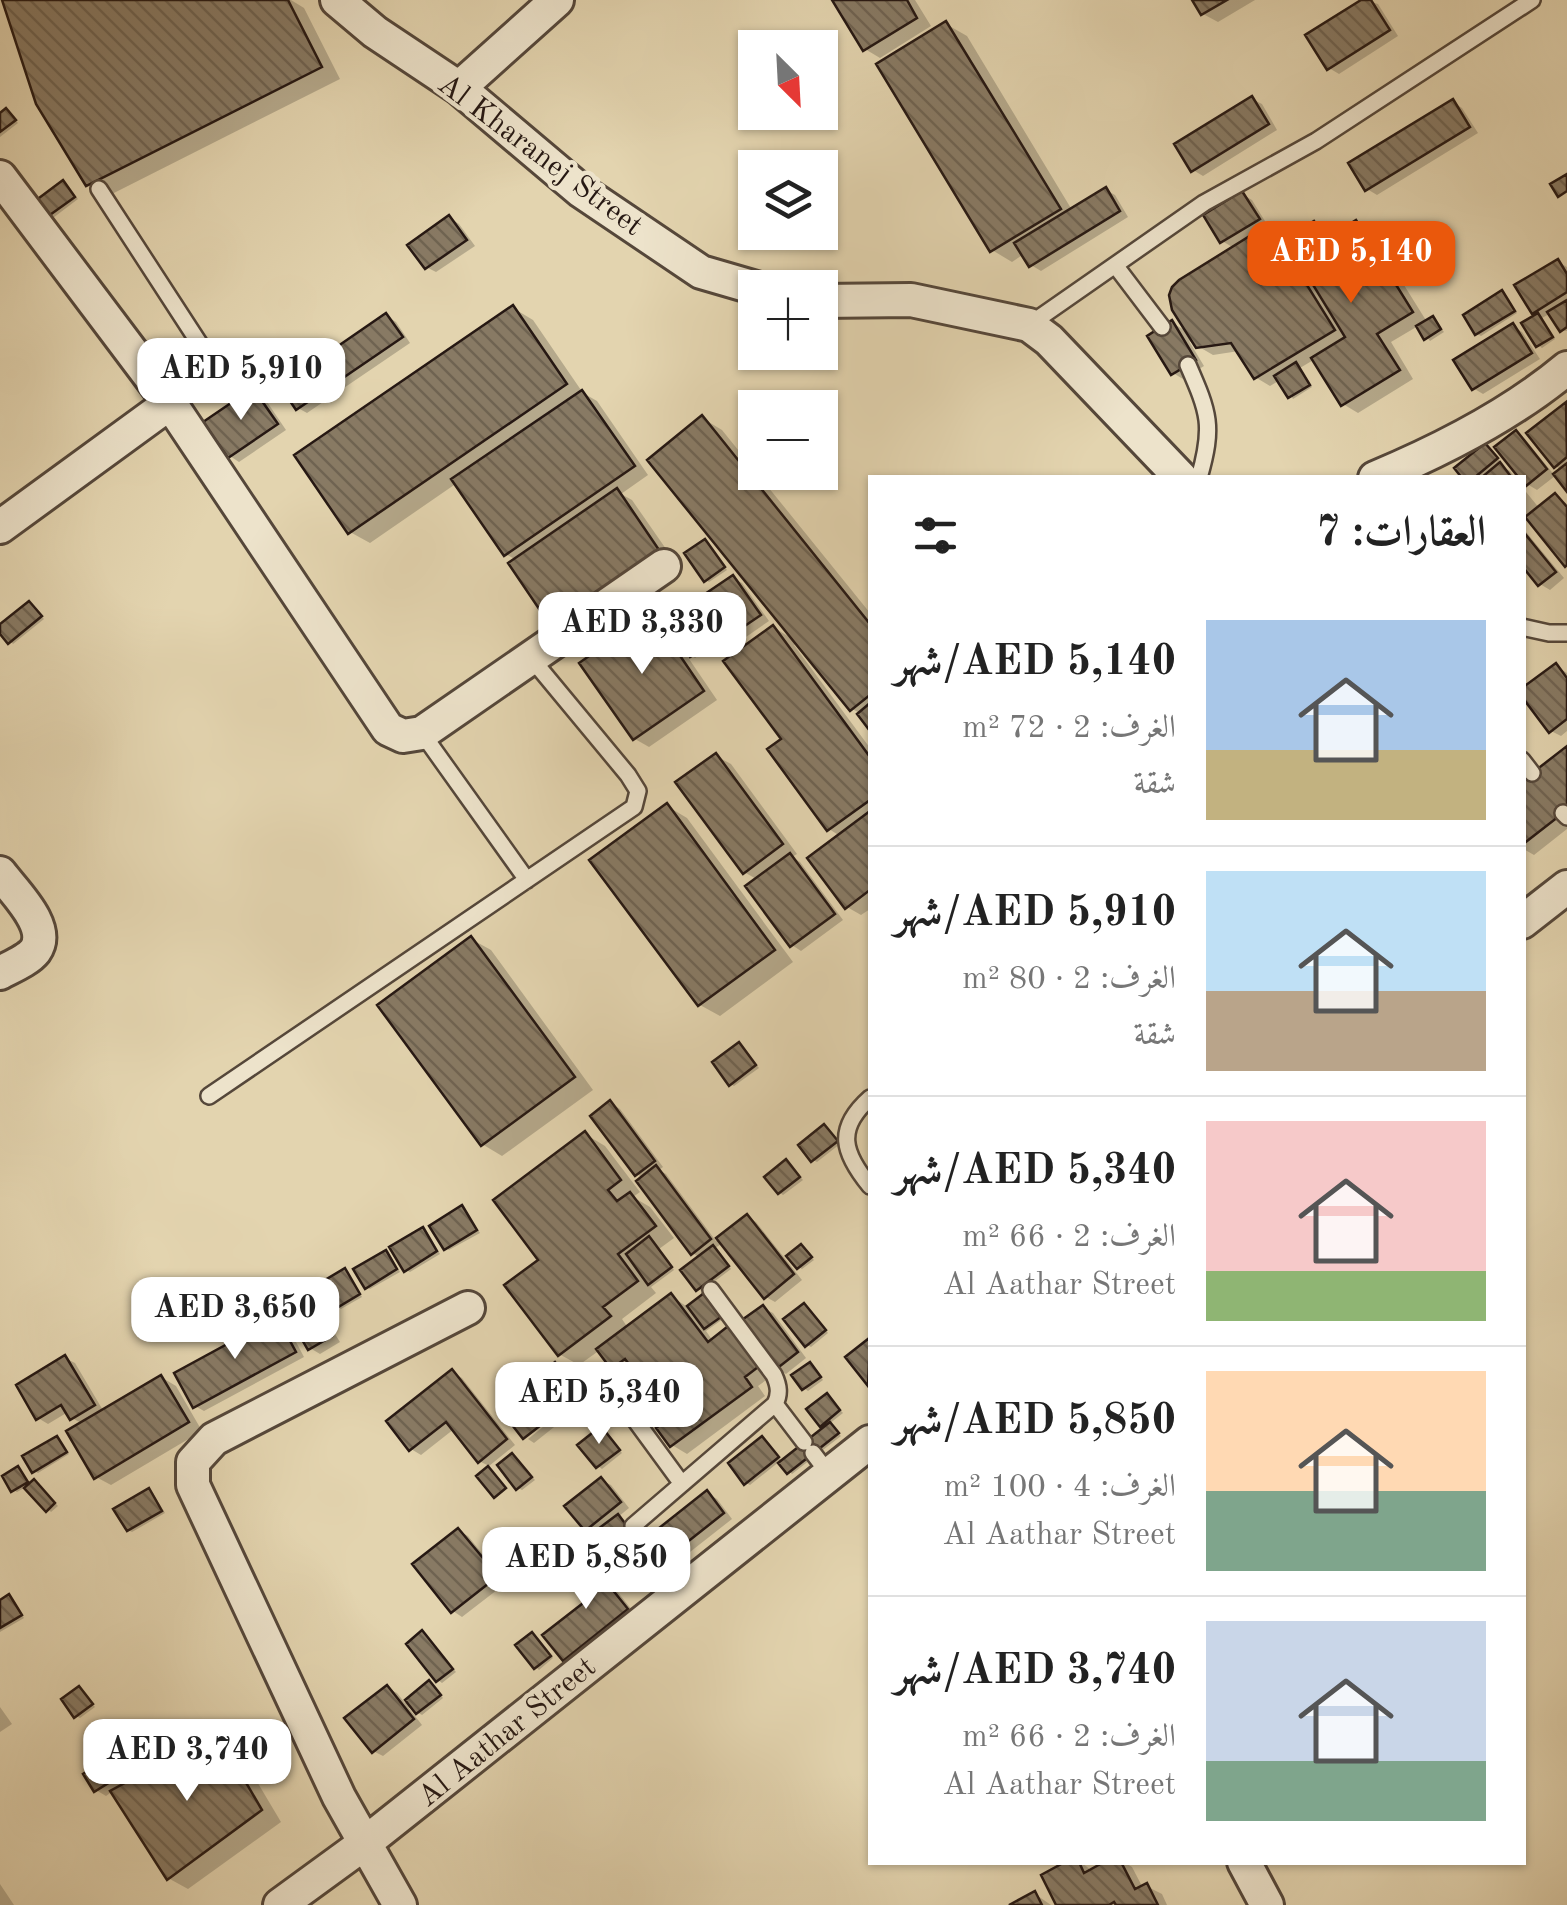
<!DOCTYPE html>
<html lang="ar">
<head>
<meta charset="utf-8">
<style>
  body { margin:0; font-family:"Old Standard TT",Amiri,serif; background:#f2f2f2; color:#222; direction:rtl; height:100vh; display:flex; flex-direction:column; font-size:38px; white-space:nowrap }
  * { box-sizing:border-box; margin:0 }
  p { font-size:32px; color:#767676 }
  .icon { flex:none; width:55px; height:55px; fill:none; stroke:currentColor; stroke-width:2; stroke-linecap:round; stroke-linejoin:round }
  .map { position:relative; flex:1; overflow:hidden; direction:ltr }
  .panel { position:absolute; left:868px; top:475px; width:658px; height:1390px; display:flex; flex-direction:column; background:#fff; border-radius:0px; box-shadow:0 2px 8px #0004; direction:rtl }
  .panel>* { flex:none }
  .needle { width:65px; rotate:156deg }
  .fabs { position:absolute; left:738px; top:30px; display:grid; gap:20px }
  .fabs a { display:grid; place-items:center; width:100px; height:100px; border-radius:0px; background:#fff; box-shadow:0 2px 8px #0004; font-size:50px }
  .price { position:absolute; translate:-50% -85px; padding:0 22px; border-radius:20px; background:#fff; color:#222; font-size:32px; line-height:65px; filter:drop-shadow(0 2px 5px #0008) }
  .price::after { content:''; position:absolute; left:50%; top:60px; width:30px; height:22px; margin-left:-15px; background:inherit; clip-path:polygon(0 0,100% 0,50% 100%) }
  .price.selected { background:#ea580c; color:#fff }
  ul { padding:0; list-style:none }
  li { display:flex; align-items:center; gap:30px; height:250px; padding:0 40px }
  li+li { border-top:2px solid #e0e0e0 }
  li span { display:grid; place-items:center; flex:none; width:280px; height:200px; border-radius:0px; color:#555 }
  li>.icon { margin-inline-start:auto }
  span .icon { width:120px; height:120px; fill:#fffc; stroke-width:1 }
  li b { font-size:42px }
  h2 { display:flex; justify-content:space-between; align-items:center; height:120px; padding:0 40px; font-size:42px }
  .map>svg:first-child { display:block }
  .shadow { fill:#0003 }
  .building { fill:url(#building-back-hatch); stroke:#261813; stroke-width:2.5 }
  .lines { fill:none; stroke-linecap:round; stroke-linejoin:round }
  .service-casing { stroke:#55473a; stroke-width:20 }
  .minor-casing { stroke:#55473a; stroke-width:38 }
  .service { stroke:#ede3cb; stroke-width:15 }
  .minor { stroke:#ede3cb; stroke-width:32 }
  .labels { text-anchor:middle; stroke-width:9; stroke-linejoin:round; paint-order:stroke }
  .street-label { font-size:30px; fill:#261813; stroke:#ede3cb }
</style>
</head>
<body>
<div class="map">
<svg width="1567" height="1905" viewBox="0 0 1567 1905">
  <defs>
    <pattern id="building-back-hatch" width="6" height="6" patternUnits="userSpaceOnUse" patternTransform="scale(2.5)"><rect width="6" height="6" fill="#887a64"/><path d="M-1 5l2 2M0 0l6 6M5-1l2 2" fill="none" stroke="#6f6351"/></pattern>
  </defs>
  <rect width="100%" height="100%" fill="#e3d4af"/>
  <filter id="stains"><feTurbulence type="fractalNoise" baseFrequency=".002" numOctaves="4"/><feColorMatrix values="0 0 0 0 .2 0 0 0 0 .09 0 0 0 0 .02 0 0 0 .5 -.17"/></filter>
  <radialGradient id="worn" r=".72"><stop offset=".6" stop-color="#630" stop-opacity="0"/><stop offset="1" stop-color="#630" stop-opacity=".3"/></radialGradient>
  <!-- shadow -->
  <path class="shadow" d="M4 0H291L304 8 340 79 108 196 87 185Z
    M834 0H915L931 26 880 58 865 49Z
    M1195 0H1255L1218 22 1203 14Z
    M1365 0 1378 4 1398 36 1339 74 1329 68Z
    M946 24 967 36 1072 210 1106 190 1115 195 1128 217 1041 271 1031 265 1024 254 1012 262 992 250Z
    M1252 99 1262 104 1277 130 1203 176 1193 170Z
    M1453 102 1462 108 1478 133 1377 195 1367 189Z
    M7 111 18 123 0 137V116Z
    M63 183 78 199 53 218 49 215Z
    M1242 194 1252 200 1268 226 1284 235 1288 241 1314 224 1329 233 1333 238 1356 223 1371 232 1427 322 1433 319 1444 332 1430 341 1418 326 1391 342 1413 379 1358 413 1343 404 1315 359 1300 368 1312 387 1293 399 1280 380 1270 386 1255 377 1239 351 1213 355 1189 341 1204 366 1183 379 1173 373 1172 323 1190 333 1234 248 1222 241Z
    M450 218 459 224 475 246 436 272 426 267Z
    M1558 262 1567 267V331L1561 330 1551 313 1542 318 1555 339 1542 348 1538 345 1525 324 1540 315 1534 312Z
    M1502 293 1506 296 1517 313 1481 336 1477 334Z
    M513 308 533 320 583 393 597 401 648 475 621 494 632 500 673 559 516 560 506 554 457 483 370 543 350 532Z
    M387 316 396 322 410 343 307 413 298 408Z
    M1513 326 1522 332 1540 359 1483 394 1473 388Z
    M253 391 263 396 286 430 239 462 230 456Z
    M1566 405H1567V488L1562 470 1555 466 1530 434Z
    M702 418 722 430 870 613V726L860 713 852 709 798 642 794 645 870 748V909L861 915 847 907 840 836 829 829 784 739 773 627 796 641Z
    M1516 433 1525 439 1555 476 1537 490 1527 484Z
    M1489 448 1500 461 1497 464 1510 471 1515 478H1465Z
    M1522 487 1540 509 1556 496 1567 504V565L1528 517 1522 521Z
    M1522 527 1564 578 1550 590 1540 584 1522 562Z
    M705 542 727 570 709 582 706 580Z
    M733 578 742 583 769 621 733 646 723 641Z
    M29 604 44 619 13 644 0 630V627Z
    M651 616 666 625 677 642 698 628 702 630 712 646 695 658 683 650 717 700 649 747 635 739Z
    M1556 666 1567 673V731L1561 736 1551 731Z
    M1567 748V829L1534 855 1522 848V784Z
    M716 756 731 764 797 854 792 857 800 862 843 920 801 951 792 945 758 880 744 872Z
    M667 806 687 818 793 962 720 1016 700 1005Z
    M471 939 491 950 593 1090 502 1156 482 1144Z
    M740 1045 759 1068 734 1086 730 1084Z
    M611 1103 620 1109 663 1167 659 1170 666 1174 716 1241 747 1217 756 1222 802 1280 775 1302 766 1297 723 1243 715 1248 731 1269 702 1291 698 1289 701 1258 692 1253 643 1178 637 1174Z
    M828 1129 840 1144 817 1162 813 1160Z
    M585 1134 605 1146 640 1192 633 1197 650 1207 674 1238 659 1249 674 1270 651 1287 656 1293 622 1319 628 1328 671 1296 689 1308 708 1298 723 1319 706 1331 713 1341 763 1308 773 1313 806 1358 786 1374 769 1364 776 1373 758 1386 765 1396 687 1454 672 1445 673 1419 636 1369 628 1375 613 1367 600 1350 579 1365 559 1354 541 1261Z
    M786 1162 803 1180 783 1195 779 1192Z
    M462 1208 466 1211 480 1233 449 1250 445 1248Z
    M423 1230 427 1232 440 1254 410 1272 406 1270Z
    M801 1247 814 1260 802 1269 798 1267Z
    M386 1253 390 1255 400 1272 370 1289 366 1287Z
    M345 1271 349 1274 362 1297 341 1309 330 1303 337 1314 326 1320 340 1342 320 1354 310 1348 314 1286 330 1295Z
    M808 1308 828 1333 811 1347 807 1345Z
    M277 1320 287 1325 304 1357 204 1411 195 1406Z
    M65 1358 75 1363 104 1412 161 1377 176 1386 202 1431 111 1485 96 1477 83 1424 72 1418 68 1412 48 1424 38 1418Z
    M555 1365 565 1370 581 1390 524 1435Z
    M814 1367 823 1380 808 1391 804 1388Z
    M452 1372 462 1378 515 1445 489 1466 479 1461 454 1429 421 1455 411 1449Z
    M584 1394 588 1400 534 1443 528 1439Z
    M827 1396 843 1413 829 1424 841 1436 792 1474 780 1461 750 1485 746 1483 762 1439 783 1462 827 1428 822 1425Z
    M605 1432 622 1453 602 1469 598 1466Z
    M57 1439 69 1454 38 1473 34 1471Z
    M512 1456 535 1480 522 1490 518 1488Z
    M18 1469 22 1471 30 1485H38L58 1506 51 1512 26 1487 17 1492 13 1490Z
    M601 1480 611 1485 629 1508 618 1517 639 1541 615 1560 595 1534 586 1529Z
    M149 1491 153 1493 165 1513 132 1532 128 1530Z
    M707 1493 717 1499 732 1519 639 1592 630 1587Z
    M459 1531 468 1536 506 1583 462 1617 453 1611Z
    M571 1537 589 1556 585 1559 597 1566 636 1615 574 1665 565 1659 590 1600 572 1573 566 1569Z
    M9 1597 13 1600 24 1618 0 1632V1603Z
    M423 1633 456 1672 442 1683 438 1680Z
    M536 1637 553 1658 539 1670 536 1667Z
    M430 1683 443 1698 422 1715 408 1707 422 1725 383 1756 373 1751 387 1688 397 1693 405 1703Z
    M79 1689 95 1707 80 1718 76 1716Z
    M0 1707 12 1724 0 1732Z
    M217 1736 237 1748 281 1822 188 1889 168 1878 113 1791 106 1796 96 1790 135 1743 145 1748 158 1768Z
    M1071 1862H1081L1092 1871 1109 1862H1124L1132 1867 1143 1888 1146 1886 1162 1894 1167 1905H1059Z
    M0 1884 14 1905H0Z
    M1035 1894 1051 1905H1015Z"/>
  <!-- building -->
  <path class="building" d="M2 0H288L322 67 86 186 36 104Z
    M832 0H907L917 18 863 51Z
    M1192 0H1227L1201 15Z
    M1361 0H1371L1390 30 1327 70 1305 35Z
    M946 21 1061 209 990 252 876 64Z
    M1252 96 1269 124 1191 172 1174 144Z
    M1453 99 1470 127 1365 191 1348 163Z
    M6 108 16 120 0 132V113Z
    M1567 174V191L1558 197 1550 184Z
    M63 180 75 197 47 217 35 201Z
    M1106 187 1120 211 1029 267 1014 243Z
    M1242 191 1260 219 1220 243 1203 215Z
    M449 215 467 240 425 269 407 245Z
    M1356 220 1413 312 1377 334 1400 370 1341 406 1311 358 1345 337 1285 239 1314 221 1326 239Z
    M1269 224 1335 330 1254 379 1231 343 1196 348 1172 310 1169 295 1172 287 1179 280Z
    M1558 259 1567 274V292L1532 314 1514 285Z
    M1502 290 1515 311 1475 335 1463 315Z
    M1567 300V327L1560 332 1547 312Z
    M513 305 567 384 348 534 294 455Z
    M386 313 403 337 296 410 280 386Z
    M1538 313 1553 337 1536 347 1521 323Z
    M1433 316 1441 329 1424 340 1416 326Z
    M1172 320 1196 360 1171 375 1147 336Z
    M1513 323 1532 353 1472 390 1453 360Z
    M1296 362 1310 385 1288 398 1274 376Z
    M253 388 278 424 228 458 203 422Z
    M582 390 635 466 504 556 451 479Z
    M1566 402 1567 457 1554 468 1526 433Z
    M702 415 870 624V695L850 711 647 460Z
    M1516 430 1547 469 1526 486 1522 478H1519L1494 447Z
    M1485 443 1498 458 1474 478H1462L1454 468Z
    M1500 462 1512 478H1481Z
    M1567 463V492L1553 474Z
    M617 488 659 550 550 625 508 563Z
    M1555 493 1567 507V565L1565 567 1525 517Z
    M1522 530 1556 572 1538 586 1522 566Z
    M705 539 725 567 704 582 684 553Z
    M733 575 761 615 721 642 693 602Z
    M29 601 42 616 8 644 0 634V624Z
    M651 613 704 691 633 740 579 663Z
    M698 625 710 644 690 657 677 639Z
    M773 625 870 757V800L827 831 767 749 781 739 723 661Z
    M1556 663 1567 678V719L1549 733 1522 697V688Z
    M870 703V731L857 714Z
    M1567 746V810L1522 845V781Z
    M716 753 783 844 743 874 675 782Z
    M667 803 775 950 698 1006 589 860Z
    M870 811V890L845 909 807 858Z
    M790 853 835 914 790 947 745 886Z
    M471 936 575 1077 481 1146 377 1005Z
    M739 1042 756 1065 729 1086 712 1062Z
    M610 1100 655 1161 635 1176 590 1116Z
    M824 1124 838 1141 811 1162 798 1145Z
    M585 1131 621 1180 608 1190 617 1201 630 1192 656 1226 618 1254 638 1281 603 1307 611 1316 558 1356 504 1285 538 1260 493 1200Z
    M786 1159 800 1177 778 1194 764 1177Z
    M656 1165 711 1239 691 1255 636 1181Z
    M462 1205 477 1230 444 1250 429 1226Z
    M747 1214 794 1274 764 1299 716 1238Z
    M423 1227 437 1251 404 1272 389 1247Z
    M649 1236 672 1267 648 1285 626 1254Z
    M801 1244 812 1257 797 1269 786 1256Z
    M713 1245 729 1266 696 1291 680 1270Z
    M386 1250 397 1269 365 1289 353 1269Z
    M345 1268 360 1294 335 1309 320 1283Z
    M314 1283 329 1308 318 1314 332 1336 308 1350 281 1303Z
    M671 1293 708 1342 732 1323 762 1364 745 1377 752 1387 670 1447 656 1428 669 1418 625 1359 611 1369 596 1349Z
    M704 1293 721 1317 704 1329 687 1306Z
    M804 1303 826 1330 805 1347 783 1319Z
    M763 1305 798 1352 775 1370 739 1322Z
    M277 1317 296 1352 193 1408 174 1373Z
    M868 1339 870 1341 868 1386 845 1357Z
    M65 1355 95 1405 70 1420 61 1405 36 1420 16 1385Z
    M555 1362 581 1394 523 1439 498 1407Z
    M810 1362 821 1377 802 1390 791 1375Z
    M452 1369 507 1439 478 1463 446 1422 409 1451 386 1421Z
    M161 1375 189 1422 94 1479 66 1431Z
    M827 1393 840 1410 820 1427 806 1409Z
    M830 1422 839 1433 787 1474 778 1463Z
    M601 1426 620 1450 596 1468 577 1445Z
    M57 1436 67 1452 32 1473 22 1456Z
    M762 1436 779 1457 744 1485 728 1463Z
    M512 1453 532 1477 516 1490 497 1465Z
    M18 1466 28 1482 11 1492 2 1476Z
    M488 1466 506 1488 494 1498 476 1476Z
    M601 1477 621 1502 585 1531 564 1506Z
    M34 1479 55 1503 46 1512 24 1488Z
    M149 1488 162 1511 127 1531 113 1509Z
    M707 1490 724 1513 628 1589 610 1567Z
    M618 1514 636 1538 609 1559 590 1535Z
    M458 1528 498 1576 451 1613 412 1564Z
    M571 1534 586 1553 564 1571 549 1552Z
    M587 1558 628 1609 563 1661 542 1635 587 1600 567 1574Z
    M9 1594 22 1615 0 1628V1600Z
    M422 1630 453 1669 436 1682 406 1644Z
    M532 1632 551 1656 534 1669 515 1645Z
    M429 1680 441 1695 416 1714 405 1700Z
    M387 1685 414 1719 372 1753 344 1718Z
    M79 1686 93 1704 74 1718 61 1699Z
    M217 1733 262 1810 167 1880 110 1791Z
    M135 1740 147 1759 94 1792 83 1774Z
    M1065 1862H1079L1084 1873 1104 1862H1121L1135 1889 1147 1883 1158 1905H1116L1114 1902 1109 1905H1056L1041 1875Z
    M1035 1891 1042 1905H1009Z"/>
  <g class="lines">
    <defs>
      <path id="service" d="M99 189 203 349C207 379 191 384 170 403
        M1115 265 1162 327
        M1029 325 1204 203 1316 141 1532 0
        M1188 365C1209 413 1214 426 1199 478
        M1522 627 1549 633H1567
        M422 733 527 880
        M1522 760 1532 773
        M1563 813 1567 817
        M209 1096 634 807 638 791 628 775 531 658
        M870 1098C835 1129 843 1153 870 1186
        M619 1398 682 1484
        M775 1404 804 1442
        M813 1453 829 1474
        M633 1526 775 1404C780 1394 779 1386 774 1375L711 1290"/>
      <path id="minor" d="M337 0 375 32 459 88 581 191 701 272 756 288
        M459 88 557 0
        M0 177 170 403 388 729 403 736 422 733 664 566
        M820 301 911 300 1029 325 1049 340 1181 478
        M1375 478C1442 450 1511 415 1567 368
        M0 527 170 403
        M0 873C14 892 52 927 35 951 28 960 11 967 0 973
        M1522 922 1567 887
        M1244 1862 1267 1905
        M280 1905 365 1843 870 1442
        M400 1905 339 1797 193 1485V1462L214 1439 468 1308"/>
    </defs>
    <!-- service casing -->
    <use href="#service" class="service-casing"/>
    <!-- minor casing -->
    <use href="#minor" class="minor-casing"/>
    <!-- service -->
    <use href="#service" class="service"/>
    <!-- minor -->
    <use href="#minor" class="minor"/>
  </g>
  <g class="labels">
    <!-- street labels -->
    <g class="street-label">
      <text transform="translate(541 154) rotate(37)" y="10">Al Kharanej Street</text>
      <text transform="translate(506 1731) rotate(-39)" y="10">Al Aathar Street</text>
    </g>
  </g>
  <rect width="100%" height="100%" filter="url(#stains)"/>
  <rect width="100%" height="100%" fill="url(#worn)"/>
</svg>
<div class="fabs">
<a><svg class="needle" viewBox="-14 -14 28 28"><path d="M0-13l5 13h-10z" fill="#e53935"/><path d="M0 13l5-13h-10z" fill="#767676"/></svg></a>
<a><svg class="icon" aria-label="layers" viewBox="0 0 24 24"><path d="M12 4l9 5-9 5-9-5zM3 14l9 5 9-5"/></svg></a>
<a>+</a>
<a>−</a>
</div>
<b class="price selected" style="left:1351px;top:306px">AED 5,140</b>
<b class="price" style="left:241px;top:423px">AED 5,910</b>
<b class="price" style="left:642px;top:677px">AED 3,330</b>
<b class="price" style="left:235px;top:1362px">AED 3,650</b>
<b class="price" style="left:599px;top:1447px">AED 5,340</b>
<b class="price" style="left:586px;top:1612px">AED 5,850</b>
<b class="price" style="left:187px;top:1804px">AED 3,740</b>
<section class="panel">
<h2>العقارات: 7<svg class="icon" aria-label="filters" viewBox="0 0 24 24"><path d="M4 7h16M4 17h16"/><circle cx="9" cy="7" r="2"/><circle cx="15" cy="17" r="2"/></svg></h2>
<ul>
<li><span style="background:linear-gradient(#a9c7e8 65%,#c2b280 0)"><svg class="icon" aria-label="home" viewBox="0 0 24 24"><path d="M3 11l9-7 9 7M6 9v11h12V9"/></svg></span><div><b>AED 5,140/شهر</b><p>الغرف: 2 · 72 m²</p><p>شقة</p></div></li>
<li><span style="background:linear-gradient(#bfe0f5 60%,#b9a48a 0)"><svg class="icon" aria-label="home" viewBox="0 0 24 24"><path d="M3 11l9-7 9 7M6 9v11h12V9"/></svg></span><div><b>AED 5,910/شهر</b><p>الغرف: 2 · 80 m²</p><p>شقة</p></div></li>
<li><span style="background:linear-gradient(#f6c9c9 75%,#8fb573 0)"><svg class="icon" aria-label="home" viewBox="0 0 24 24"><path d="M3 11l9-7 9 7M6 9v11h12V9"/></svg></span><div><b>AED 5,340/شهر</b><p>الغرف: 2 · 66 m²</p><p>Al Aathar Street</p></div></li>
<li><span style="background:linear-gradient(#ffd9b3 60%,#7fa58c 0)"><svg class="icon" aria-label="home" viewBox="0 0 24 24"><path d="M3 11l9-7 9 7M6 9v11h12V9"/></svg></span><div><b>AED 5,850/شهر</b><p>الغرف: 4 · 100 m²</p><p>Al Aathar Street</p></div></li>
<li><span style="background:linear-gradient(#c9d6e8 70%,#7fa58c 0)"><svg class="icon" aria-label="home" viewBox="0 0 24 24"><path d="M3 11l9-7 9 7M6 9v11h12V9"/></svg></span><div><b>AED 3,740/شهر</b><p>الغرف: 2 · 66 m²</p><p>Al Aathar Street</p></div></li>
</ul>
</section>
</div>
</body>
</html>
